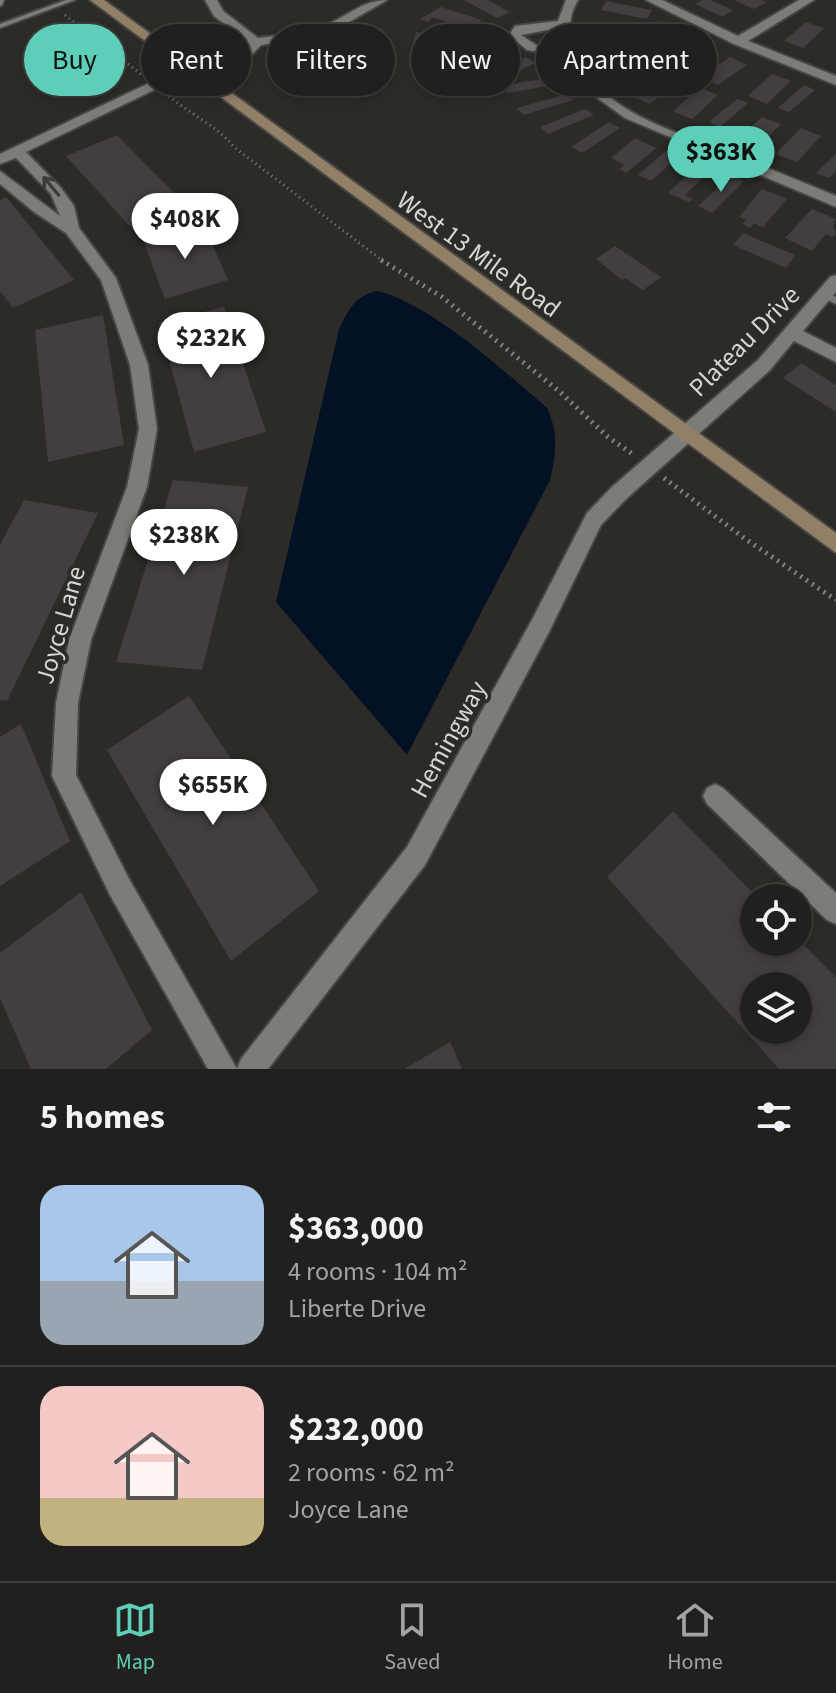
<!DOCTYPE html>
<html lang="en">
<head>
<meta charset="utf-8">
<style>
  body { margin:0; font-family:"Source Sans 3",sans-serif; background:#2e2d2b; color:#f1f3f6; height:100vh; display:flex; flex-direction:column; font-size:30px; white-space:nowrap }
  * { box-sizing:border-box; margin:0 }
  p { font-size:26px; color:#a2a3a4 }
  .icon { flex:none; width:44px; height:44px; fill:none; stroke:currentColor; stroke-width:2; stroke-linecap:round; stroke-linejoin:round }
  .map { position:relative; height:1069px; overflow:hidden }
  .side { display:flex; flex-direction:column; background:#22201e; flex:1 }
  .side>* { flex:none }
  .banner { position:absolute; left:24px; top:24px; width:788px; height:72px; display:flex; gap:16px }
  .tools { position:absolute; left:740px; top:884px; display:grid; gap:16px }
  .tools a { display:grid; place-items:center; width:72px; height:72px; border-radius:50%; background:#22201e; box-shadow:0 4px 12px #0003,0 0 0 2px #3f3e3c; font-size:40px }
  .price { position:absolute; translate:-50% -68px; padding:0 18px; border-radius:28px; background:#fff; color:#222; font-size:26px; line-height:52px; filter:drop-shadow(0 2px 4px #0008) }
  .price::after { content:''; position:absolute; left:50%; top:48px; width:24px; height:18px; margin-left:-12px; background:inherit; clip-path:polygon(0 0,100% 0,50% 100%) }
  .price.on { background:#5dceb8; color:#111 }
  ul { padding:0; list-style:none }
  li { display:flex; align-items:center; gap:24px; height:200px; padding:0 40px }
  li+li { border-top:2px solid #3f3e3c }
  li span { display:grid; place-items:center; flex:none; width:224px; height:160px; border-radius:24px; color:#555 }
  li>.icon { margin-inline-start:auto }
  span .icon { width:96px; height:96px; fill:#fffc; stroke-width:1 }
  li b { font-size:34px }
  h2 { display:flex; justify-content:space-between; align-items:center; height:96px; padding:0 40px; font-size:34px }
  .pill { padding:0 28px; border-radius:36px; background:#22201e; box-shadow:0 4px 12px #0003,0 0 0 2px #3f3e3c; font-size:28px; line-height:72px }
  .pill.on { background:#5dceb8; color:#111 }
  .tabs { display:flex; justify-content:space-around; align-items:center; height:112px; border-top:2px solid #3f3e3c; background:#22201e; font-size:22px; color:#a2a3a4 }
  .tabs a { display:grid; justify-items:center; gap:4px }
  .tabs .on { color:#5dceb8 }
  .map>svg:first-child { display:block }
  .water { fill:#021124 }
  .building { fill:#433f41; fill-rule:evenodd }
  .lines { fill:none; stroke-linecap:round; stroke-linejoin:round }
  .lane-casing { stroke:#474644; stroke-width:4 }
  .street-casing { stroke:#474644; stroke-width:4 }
  .secondary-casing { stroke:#474644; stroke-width:4 }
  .path-far1 { stroke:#848280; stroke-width:3; stroke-dasharray:1 4; stroke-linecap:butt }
  .path { stroke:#848280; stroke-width:5; stroke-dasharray:2 5; stroke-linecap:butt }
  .lane { fill:#7e7c78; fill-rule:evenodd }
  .street { fill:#7e7c78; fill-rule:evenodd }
  .secondary { fill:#928066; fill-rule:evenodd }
  .oneway { stroke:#3d3b38 }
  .labels { text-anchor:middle; stroke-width:7; stroke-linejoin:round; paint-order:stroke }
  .street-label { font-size:26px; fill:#d7d6d4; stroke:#2d2b28 }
</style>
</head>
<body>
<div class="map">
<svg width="836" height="1069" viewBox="0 0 836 1069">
  <rect width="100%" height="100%" fill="#2d2b28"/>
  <!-- water -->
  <path class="water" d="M377 291C430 303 505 372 547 408 559 433 556 454 550 480L407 755 276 602 339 329C349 310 354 296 377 291Z"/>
  <!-- building -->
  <path class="building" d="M464 0H488L510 12 497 18Z
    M702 0H710L733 10 722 17 695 4Z
    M734 0H762L767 2 754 9Z
    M606 1 652 10 647 19 601 10Z
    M441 7 482 20 470 30 433 17 428 22 420 19Z
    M661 21 679 25 664 48 645 44Z
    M806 22 824 28 803 48 784 41Z
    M583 24 632 26 633 36 584 34Z
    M416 32 464 36 462 46 413 43Z
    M694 42 710 50 681 69 665 61Z
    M628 47 634 57 586 62 580 52Z
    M493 49 501 58 461 67 454 57Z
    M526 57 535 63 490 85 481 79Z
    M730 57 747 65 718 85 701 77Z
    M643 64 652 69 615 87 606 81Z
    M772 74 791 81 767 104 748 96Z
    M663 75 680 83 649 104 632 96Z
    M553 77 559 84 508 93 503 86Z
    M804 85 815 90 789 112 778 108Z
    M700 88 718 95 692 119 673 111Z
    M568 94 574 100 523 115 517 108Z
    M737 99 748 103 720 127 709 122Z
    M585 109 594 115 548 134 540 127Z
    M762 117 781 124 756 150 736 141Z
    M609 122 620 128 582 153 571 147Z
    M801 128 821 136 797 162 776 154Z
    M117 135 189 208 135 232 66 156Z
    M635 138 656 148 626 173 619 169 625 165 611 158Z
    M668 149 680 155 651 181 638 175Z
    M836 154V171L829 178 816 173Z
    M704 159 716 165 685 195 693 199 689 202 668 193Z
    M731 176 744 181 712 213 698 206Z
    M762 189 787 199 763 227 754 223 750 228 742 224 746 220 739 217Z
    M6 197 74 280 13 308 0 291V200Z
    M812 209 836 219 833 226 836 233 832 237 826 234 812 251 785 238Z
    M203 223 228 280 165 299 143 240Z
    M743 233 795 255 786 268 733 245Z
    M615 246 661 277 643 290 625 278 622 280 596 259Z
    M224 307 266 432 194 452 159 323Z
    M103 315 124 445 48 462 35 330Z
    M801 363 836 385V412L783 378Z
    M173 480 248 487 202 670 116 662Z
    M24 500 98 513 7 701 0 700V545Z
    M189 696 319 891 231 961 107 750Z
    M21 724 70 841 0 886V737Z
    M673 811 758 898H754V942H798V939L836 977V1069H779L607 877ZM754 986H798V1030H754Z
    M81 892 152 1030 106 1069H31L0 998V953Z
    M450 1042 462 1069H404Z"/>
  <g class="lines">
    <defs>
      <path id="lane" d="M0 0H4L2 5 0 6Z
        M66 0H75L0 28V24Z
        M825 292 836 297V304L822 297 820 295Z"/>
      <path id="street" d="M205 0H217L223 11 258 38C281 35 305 33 328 24 349 15 364 0 387 0L337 29 306 39 261 45 245 62 197 81 190 77 192 74 235 56 244 48C223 51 194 69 175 67V61L219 44 245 40 214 16Z
        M566 0H578C569 15 568 31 574 48 595 112 676 131 733 154 767 168 802 182 836 196V207L625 118 582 87 563 55 527 50 509 35 515 26 558 21ZM558 28 561 47 536 45 521 35Z
        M646 0H662L738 36 799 0H814L748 41 836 76V85L734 44Z
        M183 67 195 70 26 152 61 188 74 206 79 228 116 278 148 365 157 429 147 487 91 640 78 703 76 775 128 877 237 1069 241 1059 407 847 533 618 587 513 612 487 758 360 830 277 836 275V292L803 331 836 348V362L794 341 770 370 626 499 601 525 549 632 425 865 268 1069H208L110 895 52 776 56 703 69 640 127 487 139 429 130 365 101 280 66 233 34 212 0 184V171L60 216 51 194 16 158 0 164V154Z
        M715 784 723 788 836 893V924L827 920 707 804 703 796 707 788Z"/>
      <path id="secondary" d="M90 0H104L836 533V553Z"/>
    </defs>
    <!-- lane casing -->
    <use href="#lane" class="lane-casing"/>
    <!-- street casing -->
    <use href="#street" class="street-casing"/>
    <!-- secondary casing -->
    <use href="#secondary" class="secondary-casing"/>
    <!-- path-far1 -->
    <path class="path-far1" d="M65 15 142 75
      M169 96C191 115 216 125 234 147L384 262"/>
    <!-- path -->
    <path class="path" d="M381 260 442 297 560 392 608 437 634 455
      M664 478 744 538 836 600"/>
    <!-- lane -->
    <use href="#lane" class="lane"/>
    <!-- street -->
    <use href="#street" class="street"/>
    <!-- secondary -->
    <use href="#secondary" class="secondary"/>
  </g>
  <!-- one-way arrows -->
  <defs><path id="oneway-shaft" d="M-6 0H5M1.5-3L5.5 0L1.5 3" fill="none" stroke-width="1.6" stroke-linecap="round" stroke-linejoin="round" transform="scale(2)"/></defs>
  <use class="oneway" href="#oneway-shaft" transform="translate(51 186) rotate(-130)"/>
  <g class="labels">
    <!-- street labels -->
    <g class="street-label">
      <text transform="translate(479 254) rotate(36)" y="9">West 13 Mile Road</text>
      <text transform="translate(744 341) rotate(-45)" y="9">Plateau Drive</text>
      <text transform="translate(60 625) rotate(-74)" y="9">Joyce Lane</text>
      <text transform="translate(448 739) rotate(-61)" y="9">Hemingway</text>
    </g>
  </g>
</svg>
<div class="tools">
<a><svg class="icon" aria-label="locate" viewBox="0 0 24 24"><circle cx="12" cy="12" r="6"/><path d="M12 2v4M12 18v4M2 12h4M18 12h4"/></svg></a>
<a><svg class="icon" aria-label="layers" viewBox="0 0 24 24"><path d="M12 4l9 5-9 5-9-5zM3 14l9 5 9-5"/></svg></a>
</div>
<b class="price on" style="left:721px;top:194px">$363K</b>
<b class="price" style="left:185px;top:261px">$408K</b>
<b class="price" style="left:211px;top:380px">$232K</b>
<b class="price" style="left:184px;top:577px">$238K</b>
<b class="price" style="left:213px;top:827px">$655K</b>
<div class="banner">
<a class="pill on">Buy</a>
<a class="pill">Rent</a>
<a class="pill">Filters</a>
<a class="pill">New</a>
<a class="pill">Apartment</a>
</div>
</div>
<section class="side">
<h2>5 homes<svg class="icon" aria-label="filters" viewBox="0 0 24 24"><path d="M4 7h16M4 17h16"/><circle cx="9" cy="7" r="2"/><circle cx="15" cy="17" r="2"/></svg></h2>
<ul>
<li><span style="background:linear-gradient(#a9c7e8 60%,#9aa5b1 0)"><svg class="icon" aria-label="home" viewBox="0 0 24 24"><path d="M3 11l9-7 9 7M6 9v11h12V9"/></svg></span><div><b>$363,000</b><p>4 rooms · 104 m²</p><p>Liberte Drive</p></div></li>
<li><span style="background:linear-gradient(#f6c9c9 70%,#c2b280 0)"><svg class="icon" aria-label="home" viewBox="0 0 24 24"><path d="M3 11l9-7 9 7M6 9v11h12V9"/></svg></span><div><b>$232,000</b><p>2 rooms · 62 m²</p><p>Joyce Lane</p></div></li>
</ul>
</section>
<nav class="tabs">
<a class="on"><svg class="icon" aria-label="map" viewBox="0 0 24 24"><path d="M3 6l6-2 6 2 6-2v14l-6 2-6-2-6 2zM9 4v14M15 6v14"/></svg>Map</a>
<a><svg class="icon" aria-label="saved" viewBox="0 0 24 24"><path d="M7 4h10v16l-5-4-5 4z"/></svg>Saved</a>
<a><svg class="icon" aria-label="home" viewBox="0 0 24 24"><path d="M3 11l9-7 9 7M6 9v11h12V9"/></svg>Home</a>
</nav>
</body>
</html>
